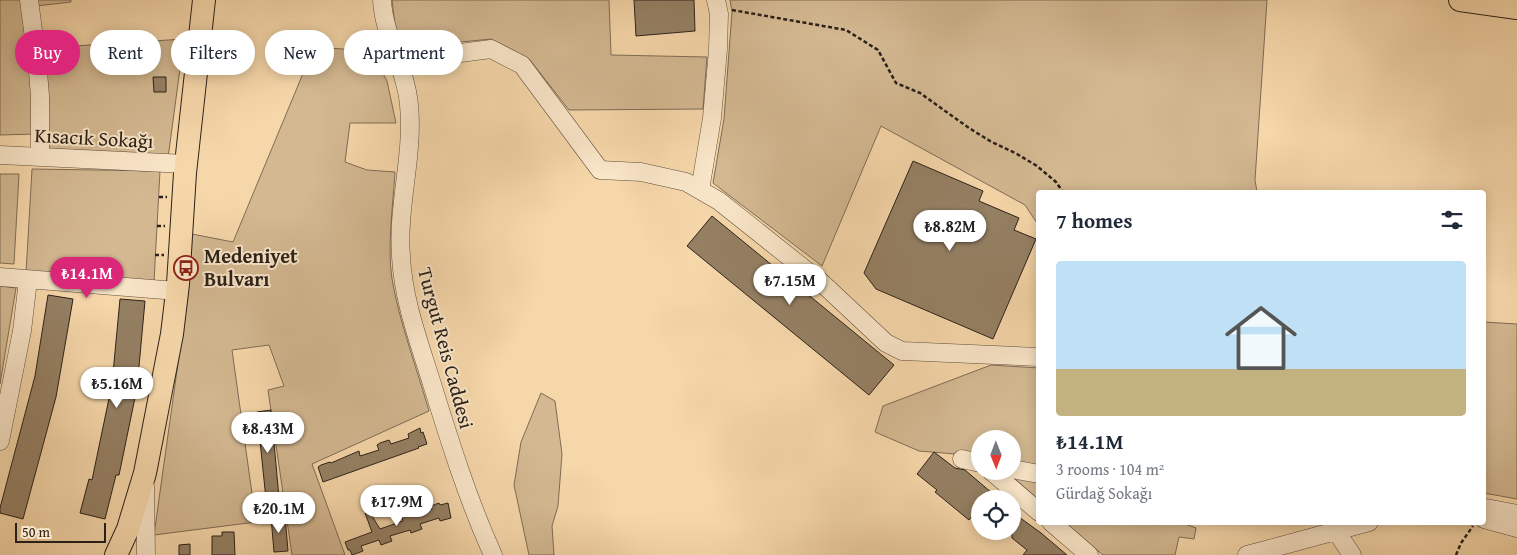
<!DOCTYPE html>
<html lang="en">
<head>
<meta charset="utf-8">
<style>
  body { margin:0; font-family:"Gentium Book Plus",serif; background:#f2f2f3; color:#1f2937; height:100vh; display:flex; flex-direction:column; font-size:19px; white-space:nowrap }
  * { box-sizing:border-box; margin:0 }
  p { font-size:16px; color:#747a83 }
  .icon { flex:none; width:28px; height:28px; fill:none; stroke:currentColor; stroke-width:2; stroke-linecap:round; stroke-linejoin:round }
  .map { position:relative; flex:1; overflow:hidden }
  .drawer { position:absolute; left:1036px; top:190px; width:450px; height:335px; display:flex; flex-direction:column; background:#fff; border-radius:5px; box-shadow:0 2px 12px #0003 }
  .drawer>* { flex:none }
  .hud { position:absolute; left:15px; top:30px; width:475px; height:45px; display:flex; gap:10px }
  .needle { width:32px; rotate:179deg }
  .controls { position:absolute; left:971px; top:430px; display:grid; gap:10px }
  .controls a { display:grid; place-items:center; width:50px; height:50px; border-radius:50%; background:#fff; box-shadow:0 2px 12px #0003; font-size:25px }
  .scale { position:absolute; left:15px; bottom:12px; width:91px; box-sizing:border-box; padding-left:5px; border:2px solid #2b2119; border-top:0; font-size:14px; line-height:18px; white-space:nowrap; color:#2b2119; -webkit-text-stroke:4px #f9e5c8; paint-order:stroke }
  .price { position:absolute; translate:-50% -42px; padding:0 11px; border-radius:18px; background:#fff; color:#222; font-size:16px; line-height:32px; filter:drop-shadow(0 1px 2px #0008) }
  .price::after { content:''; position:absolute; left:50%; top:30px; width:15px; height:11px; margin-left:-8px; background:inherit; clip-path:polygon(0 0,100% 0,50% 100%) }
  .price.current { background:#db2777; color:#fff }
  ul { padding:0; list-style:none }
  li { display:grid; align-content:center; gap:10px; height:265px; padding:0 20px }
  li span { display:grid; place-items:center; height:155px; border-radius:5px; color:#555 }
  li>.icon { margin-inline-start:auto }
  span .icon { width:90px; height:90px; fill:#fffc; stroke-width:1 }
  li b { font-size:21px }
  h2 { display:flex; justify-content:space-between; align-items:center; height:60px; padding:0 20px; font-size:21px }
  .pill { padding:0 18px; border-radius:22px; background:#fff; box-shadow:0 2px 12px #0003; font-size:18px; line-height:45px }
  .pill.current { background:#db2777; color:#fff }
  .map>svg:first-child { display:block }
  .green { fill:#d3b891; stroke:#7f6c55 }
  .building { fill:#958064; stroke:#2b2119 }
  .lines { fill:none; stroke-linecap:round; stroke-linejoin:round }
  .minor-casing { stroke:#5e4e3d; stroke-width:19 }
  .major-casing { stroke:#2b2119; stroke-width:24 }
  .path { stroke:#2b2119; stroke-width:2.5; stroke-dasharray:4 2.5; stroke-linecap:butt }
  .minor { stroke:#f9e5c8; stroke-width:18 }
  .major { stroke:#f6d7aa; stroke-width:22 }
  .labels { text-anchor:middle; stroke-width:4; stroke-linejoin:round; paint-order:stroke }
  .street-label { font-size:20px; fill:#2b2119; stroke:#f9e5c8 }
  .poi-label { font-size:20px; font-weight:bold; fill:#2b2119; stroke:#f9e5c8; text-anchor:start }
</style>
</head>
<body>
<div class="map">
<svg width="1517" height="555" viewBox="0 0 1517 555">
  <rect width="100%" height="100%" fill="#f6d7aa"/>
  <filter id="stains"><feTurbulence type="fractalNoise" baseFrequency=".004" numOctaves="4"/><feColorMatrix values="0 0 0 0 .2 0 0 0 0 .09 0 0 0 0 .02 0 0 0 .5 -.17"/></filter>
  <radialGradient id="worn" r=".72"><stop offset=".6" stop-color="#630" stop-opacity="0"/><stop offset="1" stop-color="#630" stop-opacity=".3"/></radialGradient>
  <!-- green -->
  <path class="green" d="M0 0H22L36 134 0 135Z
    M35 0H71V2L36 6Z
    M392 0H609L611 55 707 57 703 109 569 110 530 60 491 39 461 42 405 52 395 25Z
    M730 0H1267L1255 180 1257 192H1039V226L1025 205 881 126 822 266 713 183 724 119 732 12Z
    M184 39 168 158 46 148 43 48Z
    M314 47 371 51 387 81 396 123H350L345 162 367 170 395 172C393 205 387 247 392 279 399 321 417 369 429 411L312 464 345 555H292L268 390 284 386 269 345 232 350 256 522 154 535 181 342 192 234 233 242Z
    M32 169 160 171 154 282 26 273Z
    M0 174H19L14 264 0 263Z
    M0 286 16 288 0 384Z
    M1484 322 1517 324V499L1484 493Z
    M991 365 1039 368V500L1006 471H1012V439H980V456L919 451 875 432 883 406Z
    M541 393 555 401 562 454 558 506 552 526 554 555H529L514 485 521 442Z
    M1180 522 1196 528 1194 539 1179 537 1175 555H1103L1065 523Z"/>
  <!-- building -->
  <path class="building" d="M634 0H694L695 31 636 36Z
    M153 77H166V92H154Z
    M913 161 983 191 979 201 1019 218 1014 230 1036 239 993 339 876 289 864 273Z
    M712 216 894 365 869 395 687 246Z
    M48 295 73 299 56 397 23 519 0 513V508L35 376Z
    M120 299 145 301 137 388 119 475H116L105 519 80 513 89 479 92 480 112 384Z
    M271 410 279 498 266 499 257 412Z
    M420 428 421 433 423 432 427 444 418 447 419 448 323 482 318 467 321 465 330 462 331 463 359 451 360 456 379 450 377 445 380 443 389 440 391 444 409 438 408 434Z
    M934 452 955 468 965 470 992 493 987 499H980V507L969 520 935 492 937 490 917 474Z
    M439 503 440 505 448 503 451 518 440 521 439 518 420 524 422 529 411 533 410 530 390 536 392 541 381 545 379 540 361 546 363 551 352 555 350 550H348L345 542 372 532 365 513 369 511 380 529 403 521 402 517 409 515 411 517 432 509 431 506Z
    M1012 512 1041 533 1067 555H1023L1027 550 1012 538Z
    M285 516 288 551 274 552 271 517Z
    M222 532H234L235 555H212V536H222Z
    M190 544V555H179V545Z"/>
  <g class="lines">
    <defs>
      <path id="minor" d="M29 0 37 60 40 96V157
        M382 0C384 37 406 69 409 105 414 156 397 206 401 256 403 300 419 342 432 384 450 442 468 500 493 555
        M401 69 414 59 491 49 522 65 600 170 641 172 686 182 719 201 822 283 886 343 902 351 1039 357
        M0 155 186 164
        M700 190 712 118 718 49 719 14 716 0
        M0 277 177 291
        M0 441 22 331 28 280
        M962 459 980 463
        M1012 469 1039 474
        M991 471 1039 512
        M145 486 146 555
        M1486 508 1517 514
        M1484 519 1517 528
        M1051 522 1089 555
        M1336 531 1352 555
        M1247 555 1369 522"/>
      <path id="major" d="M1460 0 1517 8
        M116 555 128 529 145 473 172 334 178 284 185 173 204 0"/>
    </defs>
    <!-- minor casing -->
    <use href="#minor" class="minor-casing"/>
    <!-- major casing -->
    <use href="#major" class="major-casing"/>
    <!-- path -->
    <path class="path" d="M732 10 846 30 878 50 896 83 920 93 969 128 990 141 1017 154 1037 166 1056 182 1063 192
      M159 197H167
      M157 226H165
      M155 255H164
      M1456 555 1461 543 1473 526"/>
    <!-- minor -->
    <use href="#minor" class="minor"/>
    <!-- major -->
    <use href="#major" class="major"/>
  </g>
  <!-- icons -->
  <defs>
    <symbol id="bus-ring" viewBox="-11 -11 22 22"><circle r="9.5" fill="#f9e5c8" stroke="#8f2418" stroke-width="1.5"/><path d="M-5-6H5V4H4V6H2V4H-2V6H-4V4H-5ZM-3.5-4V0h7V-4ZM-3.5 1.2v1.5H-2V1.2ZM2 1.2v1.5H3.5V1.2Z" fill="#8f2418"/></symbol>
  </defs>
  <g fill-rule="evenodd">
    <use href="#bus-ring" x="172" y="254" width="28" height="28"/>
  </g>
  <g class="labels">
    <!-- street labels -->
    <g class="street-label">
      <text transform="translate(94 138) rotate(3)" y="7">Kısacık Sokağı</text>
      <text transform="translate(446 348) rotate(75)" y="7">Turgut Reis Caddesi</text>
    </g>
    <!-- poi labels -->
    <g class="poi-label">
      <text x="204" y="263">Medeniyet<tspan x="204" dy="23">Bulvarı</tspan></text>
    </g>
  </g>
  <rect width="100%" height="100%" filter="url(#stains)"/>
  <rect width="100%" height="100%" fill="url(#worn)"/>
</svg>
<div class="controls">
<a><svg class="needle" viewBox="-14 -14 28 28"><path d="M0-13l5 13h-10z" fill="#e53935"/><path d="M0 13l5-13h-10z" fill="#747a83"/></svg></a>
<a><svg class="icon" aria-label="locate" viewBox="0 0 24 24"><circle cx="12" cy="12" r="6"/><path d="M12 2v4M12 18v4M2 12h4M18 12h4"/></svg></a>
</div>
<div class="scale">50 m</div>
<b class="price" style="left:950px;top:252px">₺8.82M</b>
<b class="price current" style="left:87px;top:299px">₺14.1M</b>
<b class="price" style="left:790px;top:306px">₺7.15M</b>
<b class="price" style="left:117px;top:409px">₺5.16M</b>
<b class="price" style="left:268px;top:454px">₺8.43M</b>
<b class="price" style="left:397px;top:527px">₺17.9M</b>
<b class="price" style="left:279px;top:534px">₺20.1M</b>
<div class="hud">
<a class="pill current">Buy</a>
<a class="pill">Rent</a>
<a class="pill">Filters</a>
<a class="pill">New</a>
<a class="pill">Apartment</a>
</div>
<section class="drawer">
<h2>7 homes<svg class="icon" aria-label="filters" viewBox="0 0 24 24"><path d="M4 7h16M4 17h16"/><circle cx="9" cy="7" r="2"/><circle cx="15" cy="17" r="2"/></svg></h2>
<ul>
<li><span style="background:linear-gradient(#bfe0f5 70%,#c2b280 0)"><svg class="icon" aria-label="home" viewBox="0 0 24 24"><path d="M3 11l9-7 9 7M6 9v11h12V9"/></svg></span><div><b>₺14.1M</b><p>3 rooms · 104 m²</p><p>Gürdağ Sokağı</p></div></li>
</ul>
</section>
</div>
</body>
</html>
